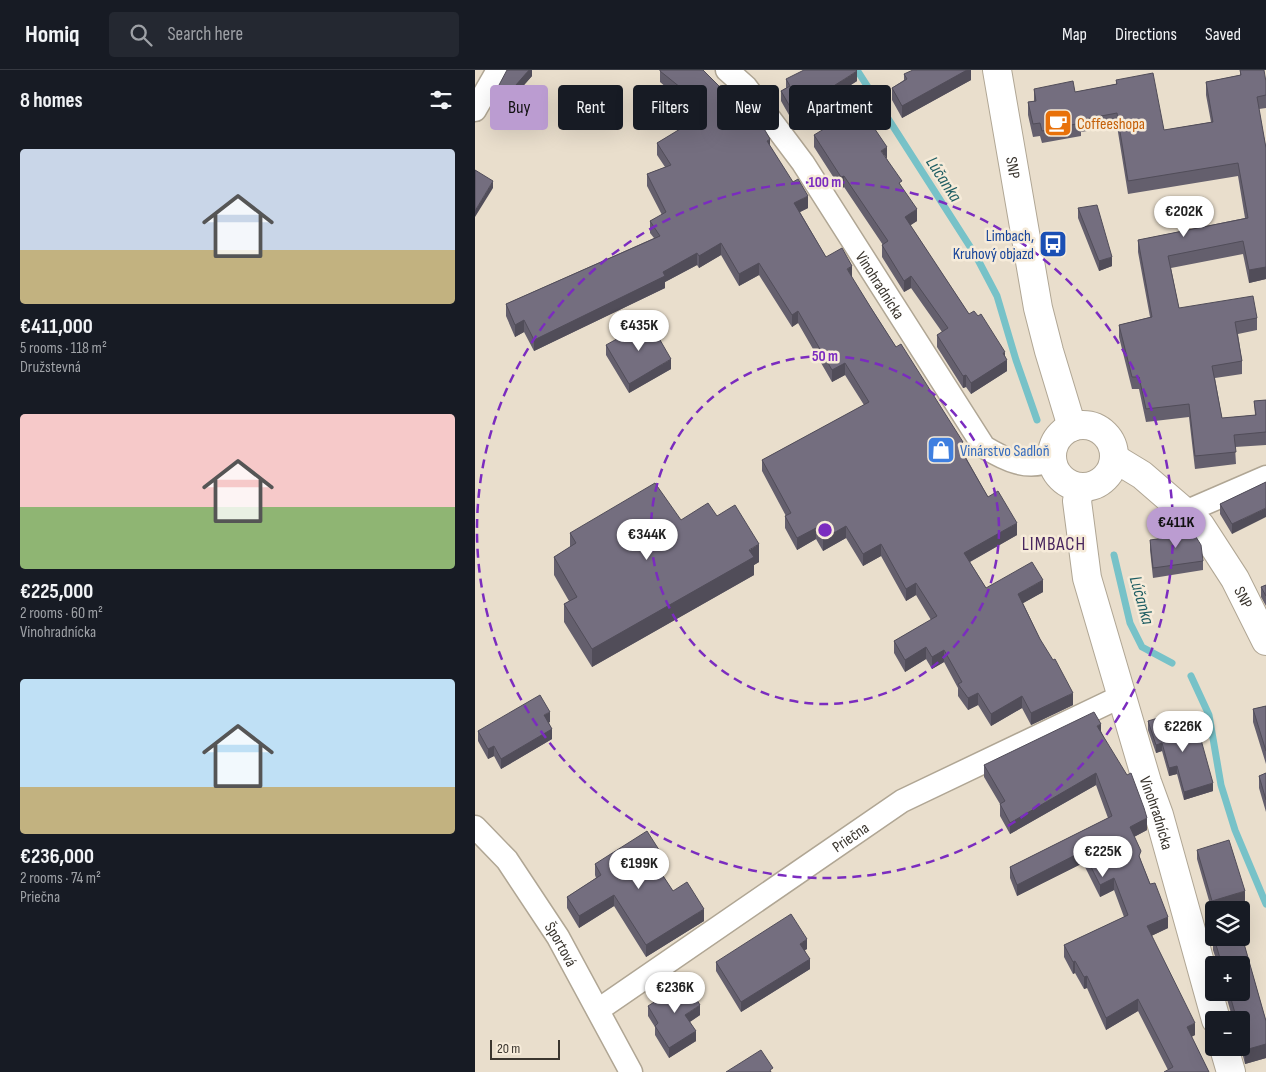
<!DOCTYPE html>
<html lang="en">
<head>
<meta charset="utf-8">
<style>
  body { margin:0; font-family:"Sofia Sans Condensed",sans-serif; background:#242831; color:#f1f3f6; height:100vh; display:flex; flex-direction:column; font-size:19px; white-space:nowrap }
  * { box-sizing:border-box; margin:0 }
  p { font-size:16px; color:#9ea1a6 }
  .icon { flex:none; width:28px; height:28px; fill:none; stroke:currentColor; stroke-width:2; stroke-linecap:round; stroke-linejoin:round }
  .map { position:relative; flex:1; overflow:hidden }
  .drawer { display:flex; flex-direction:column; background:#171b24; width:475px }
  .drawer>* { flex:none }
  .hud { position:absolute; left:15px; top:15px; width:475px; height:45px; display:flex; gap:10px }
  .buttons { position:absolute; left:730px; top:831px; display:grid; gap:10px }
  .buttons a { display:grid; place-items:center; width:45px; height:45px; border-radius:5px; background:#171b24; box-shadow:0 5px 20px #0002; font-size:25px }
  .scale { position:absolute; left:15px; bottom:12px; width:70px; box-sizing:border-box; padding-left:5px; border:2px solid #3a352e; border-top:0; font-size:14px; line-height:18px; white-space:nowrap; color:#3a352e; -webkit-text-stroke:4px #f6ebd9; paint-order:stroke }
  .price { position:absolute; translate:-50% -42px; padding:0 11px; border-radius:18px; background:#fff; color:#222; font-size:16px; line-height:32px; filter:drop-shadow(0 1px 2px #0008) }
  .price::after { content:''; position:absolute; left:50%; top:30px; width:15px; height:11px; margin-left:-8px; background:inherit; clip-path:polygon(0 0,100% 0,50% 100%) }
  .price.current { background:#bb9cd1; color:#111 }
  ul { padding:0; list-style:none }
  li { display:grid; align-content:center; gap:10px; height:265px; padding:0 20px }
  li span { display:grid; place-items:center; height:155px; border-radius:5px; color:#555 }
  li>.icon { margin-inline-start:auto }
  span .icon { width:90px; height:90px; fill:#fffc; stroke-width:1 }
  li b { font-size:21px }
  h2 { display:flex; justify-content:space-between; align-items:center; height:60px; padding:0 20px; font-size:21px }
  .chip { padding:0 18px; border-radius:5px; background:#171b24; box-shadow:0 5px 20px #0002; font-size:18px; line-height:45px }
  .chip.current { background:#bb9cd1; color:#111 }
  header { display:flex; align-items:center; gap:30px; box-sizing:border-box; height:70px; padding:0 25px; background:#171b24; border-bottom:1px solid #363941 }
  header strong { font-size:24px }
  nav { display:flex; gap:28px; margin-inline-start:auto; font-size:18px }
  .search { width:350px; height:45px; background:#242831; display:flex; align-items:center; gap:12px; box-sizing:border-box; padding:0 18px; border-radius:5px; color:#9ea1a6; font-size:19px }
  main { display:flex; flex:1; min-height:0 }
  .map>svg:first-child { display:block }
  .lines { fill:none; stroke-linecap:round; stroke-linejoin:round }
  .stream { stroke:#77c2c8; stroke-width:7 }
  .street-casing { stroke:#b0a694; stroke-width:25 }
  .secondary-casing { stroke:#b0a694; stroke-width:30 }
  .street { stroke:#fff; stroke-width:22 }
  .secondary { stroke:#fff; stroke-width:28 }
  .wall { fill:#645f6d }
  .shaded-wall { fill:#514d59 }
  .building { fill:#746e7f; stroke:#514d59 }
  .ring { fill:none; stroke:#7b2cbf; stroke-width:2.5; stroke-dasharray:9 6 }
  .labels { text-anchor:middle; stroke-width:5; stroke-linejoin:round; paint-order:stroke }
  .food-label { font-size:16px; fill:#c56008; stroke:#f6ebd9; text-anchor:start }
  .street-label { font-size:16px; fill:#3a352e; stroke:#f6ebd9 }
  .transit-label { font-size:16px; fill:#164399; stroke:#f6ebd9; text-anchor:end }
  .shop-label { font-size:16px; fill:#366cbe; stroke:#f6ebd9; text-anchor:start }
  .water-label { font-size:18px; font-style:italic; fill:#1f5e63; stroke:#f6ebd9 }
  .quarter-label { font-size:19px; letter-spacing:1px; fill:#48265e; stroke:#f6ebd9 }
  .centre { fill:#7b2cbf; stroke:#f6ebd9; stroke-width:2.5 }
  .ring-label { font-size:15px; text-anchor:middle; font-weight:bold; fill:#7b2cbf; stroke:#f6ebd9; stroke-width:5; stroke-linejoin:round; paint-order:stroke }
</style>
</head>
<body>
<header>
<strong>Homiq</strong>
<div class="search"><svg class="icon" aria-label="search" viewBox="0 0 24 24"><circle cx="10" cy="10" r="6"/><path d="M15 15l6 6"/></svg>Search here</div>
<nav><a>Map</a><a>Directions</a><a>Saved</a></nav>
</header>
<main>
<section class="drawer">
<h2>8 homes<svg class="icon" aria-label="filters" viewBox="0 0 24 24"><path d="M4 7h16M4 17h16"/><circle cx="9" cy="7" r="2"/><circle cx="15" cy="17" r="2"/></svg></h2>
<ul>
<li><span style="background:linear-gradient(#c9d6e8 65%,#c2b280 0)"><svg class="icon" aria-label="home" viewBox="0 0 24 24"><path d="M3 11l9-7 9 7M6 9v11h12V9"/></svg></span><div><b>€411,000</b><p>5 rooms · 118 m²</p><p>Družstevná</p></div></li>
<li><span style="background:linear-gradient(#f6c9c9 60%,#8fb573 0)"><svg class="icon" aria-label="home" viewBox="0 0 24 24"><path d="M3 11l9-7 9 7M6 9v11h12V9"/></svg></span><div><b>€225,000</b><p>2 rooms · 60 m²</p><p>Vinohradnícka</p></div></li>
<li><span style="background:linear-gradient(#bfe0f5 70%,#c2b280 0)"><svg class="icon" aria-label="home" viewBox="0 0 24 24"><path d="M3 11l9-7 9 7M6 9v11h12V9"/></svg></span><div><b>€236,000</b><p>2 rooms · 74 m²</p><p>Priečna</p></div></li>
</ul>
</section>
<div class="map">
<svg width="791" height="1002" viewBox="0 0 791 1002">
  <rect width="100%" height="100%" fill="#e9decc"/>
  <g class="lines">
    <!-- stream -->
    <path class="stream" d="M382 0 501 186 522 226 541 290 562 350
      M639 485 655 553 667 577 697 593
      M716 606 734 645 746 715 760 760 791 834"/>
    <defs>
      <g id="street">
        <path id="s1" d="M252 0 271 17 328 93 509 377C531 390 552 401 577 390"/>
        <path d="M0 40 23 0"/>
        <path d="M710 442 791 407"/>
        <path id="s2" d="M0 757 32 790 83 867 156 1002"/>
        <path id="s3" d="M123 940 427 731 647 626"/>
      </g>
      <g id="secondary">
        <path id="s4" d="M522 0 563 238 574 281 597 357"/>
        <circle cx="608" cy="386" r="31"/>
        <path id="s5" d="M639 388 667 405 725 455 760 509 791 571"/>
        <path id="s6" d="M605 418 602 431 612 508 672 712 684 745 741 950"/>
        <path d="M749 978 756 1002"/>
      </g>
    </defs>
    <!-- street casing -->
    <use href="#street" class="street-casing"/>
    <!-- secondary casing -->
    <use href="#secondary" class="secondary-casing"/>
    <!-- street -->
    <use href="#street" class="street"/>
    <!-- secondary -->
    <use href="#secondary" class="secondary"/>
  </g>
  <!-- wall -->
  <path class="wall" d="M57 0V6L34 32 24 25V15Z
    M496 0V10L427 48 417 30V18L429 10V4Z
    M765 0 791 12V38L784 39 791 78V209L774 213 768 184 696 198 704 238 782 248V260L763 264 767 291V304L740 308 747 348 780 345 779 331 791 330V375L760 377 761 394 720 399 714 347 671 352 664 319H657L644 267V255L675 247 663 182V170L770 148 763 106 653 124 642 56 606 62V66L567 73 565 66 558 67 553 45V32L559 31V19L600 22 641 14V10L689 60 736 52 731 25V12L765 5Z
    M185 1 266 50 276 54 295 76 333 138 325 142 351 187 377 208 488 382 513 427 542 465 495 492 511 518 568 522 548 533 565 569 598 635 556 655 547 638 516 656 503 635 493 640 483 626V618L469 592 457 599 451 589 430 602 419 583V571L456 550 441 525 431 531 406 486 388 496 371 468 348 481 341 469 322 480 310 458V446H311L287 401V390L389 335 370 305 357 312 323 253 317 257 284 205 264 216 246 185 224 198 222 195 190 212V218L59 281 49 262 40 267 31 246V234L179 168 175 163V151L187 145 172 116V104L190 97 182 85V73L215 54 212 48V36H213L185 12Z
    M311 9 382 11 318 52 306 31V21L311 18Z
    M339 65 412 89 427 118 442 151 435 155 494 244 530 286 532 301 496 324 491 317 488 318 462 277V265L467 262 436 218 429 222 407 187V175H408L369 117 366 119 339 77Z
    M603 138 637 196 624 201 603 148Z
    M131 275 196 299 154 323 131 285Z
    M791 412 757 464 745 444V434Z
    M242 446 284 492 279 495V505L117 597 89 552V534L94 531 79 505V487L95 477V463Z
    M689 462 716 468 728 491V500L678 508 675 480V470L689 468Z
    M791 515V536L786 527V517Z
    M791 636V694L778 652V639Z
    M673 651 701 666 738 721 709 730 702 704 694 706 687 681 681 683 673 660Z
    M74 652 77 669 26 699 19 686 13 689 3 671V661L75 652Z
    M626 661 672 760 659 767 666 791 693 858 676 866 720 965 716 967 734 1002 693 1000 663 941 631 960 612 918 609 919 600 903 598 904 589 887V875L649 847 639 820 625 827 608 793 542 826 535 808V797L633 748 621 715 535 764 525 746V734L509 707V695Z
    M791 703V742L784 718V706Z
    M722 780 770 831 737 841 722 789Z
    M120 794 186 795 182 797 198 821 229 851 171 887 139 836 104 858 92 838V827L121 808 120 805Z
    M766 863 791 951V988L770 994 766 978V950H758L750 922H766V895H743L738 880V866L739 868H766Z
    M332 879 330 880 335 899 266 942 241 901V892Z
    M173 936 225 945 215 952 221 971 194 988 180 965V957L173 946Z"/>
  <!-- shaded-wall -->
  <path class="shaded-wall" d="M54 0H57V6L34 32V23Z
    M492 0H496V10L427 48V36Z
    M382 1V11L318 52V42Z
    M295 69V81L292 71Z
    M412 77V89L406 81Z
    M369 106V117L366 119V107Z
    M18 111V118L0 147V141Z
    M333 126V138L319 145V133Z
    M442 139V151L430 159V147Z
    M246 173V185L224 198V186Z
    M222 183V195L190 212V218L59 281V270Z
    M637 187V196L624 201V191Z
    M284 193V205L264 216V204Z
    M377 196V208L372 199Z
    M791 197V209L774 213V200Z
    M436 206V218L429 222V211Z
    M323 241V253L317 257V245Z
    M49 250V262L40 267V255Z
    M530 282V291L532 290V301L496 324V313Z
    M196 289V299L154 323V314Z
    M370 293V305L357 312V300Z
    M491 305V317L488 318V306Z
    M488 372V384L483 375Z
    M791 438V447L757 464V454Z
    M542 453V465L489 495V483Z
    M371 456V468L348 481V469Z
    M341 458V469L322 480V468Z
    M284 474V492L279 495V505L117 597V579Z
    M406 474V486L388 496V484Z
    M568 510V522L543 536V524Z
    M441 513V525L431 531V519Z
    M451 577V589L430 602V590Z
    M469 580V592L457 599V587Z
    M503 623V635L493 640V628Z
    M598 623V635L556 655V643Z
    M547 626V638L516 656V644Z
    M75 642V652L69 655V645Z
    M626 654V666L622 656Z
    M77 659V669L26 699V689Z
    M687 673V681L681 683V675Z
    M19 676V686L13 689V679Z
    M702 696V704L694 706V698Z
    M621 703V715L535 764V753Z
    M738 713V721L709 730V722Z
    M672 748V760L655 769V757Z
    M608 781V793L542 826V815Z
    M186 783V795L177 800V789Z
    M639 808V820L625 827V815Z
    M770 821V831L737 841V831Z
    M139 825V836L104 858V846Z
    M229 839V851L171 887V875Z
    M693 847V858L672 868V856Z
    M332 869V879L325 883V874Z
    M335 889V899L266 942V932Z
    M600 891V903L598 904V892Z
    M612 906V918L609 919V907Z
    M663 929V941L631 960V948Z
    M225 935V945L210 955V945Z
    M720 953V965L712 969V957Z
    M221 961V971L194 988V978Z
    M791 974V988L770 994V980Z"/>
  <!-- building -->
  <path class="building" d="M32 0H54L34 23 24 15Z
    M185 0H228L245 17 266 50 271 47 276 54 284 50 295 69 292 71 318 112 323 109 333 126 319 133 351 187 367 178 377 196 372 199 396 238 421 277 426 274 488 372 483 375 513 427 523 421 542 453 489 483 511 518 557 492 568 510 543 524 565 569 578 590 580 589 598 623 556 643 547 626 516 644 503 623 493 628 483 614 487 612 469 580 457 587 451 577 430 590 419 571 462 546 441 513 431 519 406 474 388 484 371 456 348 469 341 458 322 468 310 446 316 443 287 390 394 332 370 293 357 300 323 241 317 245 284 193 264 204 246 173 224 186 222 183 188 202 190 206 59 270 49 250 40 255 31 234 185 166 175 151 191 142 172 104 196 95 182 73 220 50 212 36 221 30 185 1Z
    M329 0H381L382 1 318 42 306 21 315 16 311 9Z
    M438 0H492L427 36 417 18 432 9 429 4Z
    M765 0H789L791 12V25L782 27 791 78V197L774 200 768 171 693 186 704 238 778 226 782 248 760 252 767 291 737 296 747 348 781 345 779 331 791 330V362L759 365 761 382 720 386 714 334 671 339 664 307H657L644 255 677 247 663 170 773 148 763 93 653 111 642 43 605 50 606 53 567 61 565 53 558 54 553 32 561 31 559 19 598 11 600 22 642 14 641 10 678 3 689 60 738 52 731 12 766 5Z
    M385 37 412 77 406 81 427 111 424 113 442 139 430 147 494 244 499 241 503 246 506 244 530 282 528 283 532 290 496 313 491 305 488 306 462 265 473 258 436 206 429 211 407 175 413 171 369 106 366 107 339 65Z
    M0 100 18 111 0 141Z
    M622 135 637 187 624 191 603 138Z
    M174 251 196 289 154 314 131 275Z
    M791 412V438L757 454 745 434Z
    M180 413 206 450 233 433 242 446 260 435 284 474 274 480 279 487 117 579 89 534 102 527 79 487 101 473 95 463Z
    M714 459 716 468 721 467 726 475 728 491 678 498 675 470 690 468 689 462Z
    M791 515V526L786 517Z
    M65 625 75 642 69 645 77 659 26 689 19 676 13 679 3 661Z
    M791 636V681L778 639Z
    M619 642 626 654 622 656 652 705 656 703 669 738 672 748 655 757 666 781 664 786 675 814 680 813 693 847 672 856 720 953 712 957 734 1002H689L698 997 663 929 631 948 612 906 609 907 600 891 598 892 589 875 653 845 639 808 625 815 608 781 542 815 535 797 637 746 621 703 535 753 525 734 530 731 509 695Z
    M693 645 701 666 723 659 738 713 709 722 702 696 694 698 687 673 681 675 673 651Z
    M791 703V730L784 706Z
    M172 761 186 783 177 789 198 821 212 812 229 839 171 875 139 825 104 846 92 827 126 805 120 794Z
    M754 770 770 821 737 831 722 780Z
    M316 844 332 869 325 874 335 889 266 932 241 892Z
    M766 863 791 951V974L770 980 766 965V950H762L754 922H766V895H747L739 868H766Z
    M211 912 225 935 210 945 221 961 194 978 180 956 183 953 173 936Z
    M286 980 298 998 295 1000 296 1002H251Z"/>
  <!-- distance rings -->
  <g class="ring">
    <circle cx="350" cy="460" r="174"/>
    <circle cx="350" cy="460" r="348"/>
  </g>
  <!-- icons -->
  <defs>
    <symbol id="cafe-square" viewBox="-11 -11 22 22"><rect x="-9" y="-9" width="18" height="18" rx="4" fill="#e8710a" stroke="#f6ebd9"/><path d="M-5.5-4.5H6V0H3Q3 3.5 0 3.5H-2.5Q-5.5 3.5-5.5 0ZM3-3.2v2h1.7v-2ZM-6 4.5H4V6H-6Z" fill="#fff"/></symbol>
    <symbol id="bus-square" viewBox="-11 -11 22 22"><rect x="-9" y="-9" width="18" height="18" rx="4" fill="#1a4fb4" stroke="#f6ebd9"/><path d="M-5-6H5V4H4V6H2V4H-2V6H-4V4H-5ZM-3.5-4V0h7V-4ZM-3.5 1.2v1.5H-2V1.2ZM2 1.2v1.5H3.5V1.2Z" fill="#fff"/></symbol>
    <symbol id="shop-square" viewBox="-11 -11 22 22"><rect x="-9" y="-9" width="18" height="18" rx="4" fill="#3f7fe0" stroke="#f6ebd9"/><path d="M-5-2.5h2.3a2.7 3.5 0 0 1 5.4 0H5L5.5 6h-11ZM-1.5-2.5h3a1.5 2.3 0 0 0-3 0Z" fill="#fff"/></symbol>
  </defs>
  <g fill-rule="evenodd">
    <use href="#cafe-square" x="567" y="37" width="32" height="32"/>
    <use href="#bus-square" x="562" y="158" width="32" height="32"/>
    <use href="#shop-square" x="450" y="364" width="32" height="32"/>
  </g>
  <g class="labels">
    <!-- food labels -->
    <g class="food-label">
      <text x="602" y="59">Coffeeshopa</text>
    </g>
    <!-- street labels -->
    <g class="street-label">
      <text dy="6" stroke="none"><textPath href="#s4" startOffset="99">SNP</textPath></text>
      <text dy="6" stroke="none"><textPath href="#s1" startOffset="265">Vinohradnícka</textPath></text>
      <text dy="6" stroke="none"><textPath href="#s5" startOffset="194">SNP</textPath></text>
      <text dy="6" stroke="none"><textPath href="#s6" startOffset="336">Vinohradnícka</textPath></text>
      <text dy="6" stroke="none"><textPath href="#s3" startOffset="306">Priečna</textPath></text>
      <text dy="6" stroke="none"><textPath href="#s2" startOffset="146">Športová</textPath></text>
    </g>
    <!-- transit labels -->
    <g class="transit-label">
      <text x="559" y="171">Limbach,<tspan x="559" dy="18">Kruhový objazd</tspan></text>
    </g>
    <!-- shop labels -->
    <g class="shop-label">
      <text x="485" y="386">Vinárstvo Sadloň</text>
    </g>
    <!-- water labels -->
    <g class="water-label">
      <text transform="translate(469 109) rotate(57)" y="6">Lúčanka</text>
      <text transform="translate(667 530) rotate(74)" y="6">Lúčanka</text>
    </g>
    <!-- quarter labels -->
    <g class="quarter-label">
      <text x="579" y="480">LIMBACH</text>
    </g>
  </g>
  <circle cx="350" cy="460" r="8" class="centre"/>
  <g class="ring-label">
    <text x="350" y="117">100 m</text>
    <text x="350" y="291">50 m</text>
  </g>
</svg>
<div class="buttons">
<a><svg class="icon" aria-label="layers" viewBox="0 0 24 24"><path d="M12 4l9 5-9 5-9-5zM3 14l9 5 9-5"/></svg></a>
<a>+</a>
<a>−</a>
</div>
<div class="scale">20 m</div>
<b class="price" style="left:709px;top:168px">€202K</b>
<b class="price" style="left:164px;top:282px">€435K</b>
<b class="price current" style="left:701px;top:479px">€411K</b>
<b class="price" style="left:172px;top:491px">€344K</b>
<b class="price" style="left:708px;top:683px">€226K</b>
<b class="price" style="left:628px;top:808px">€225K</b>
<b class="price" style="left:164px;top:820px">€199K</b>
<b class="price" style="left:200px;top:944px">€236K</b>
<div class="hud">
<a class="chip current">Buy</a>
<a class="chip">Rent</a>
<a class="chip">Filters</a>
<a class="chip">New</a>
<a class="chip">Apartment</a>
</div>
</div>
</main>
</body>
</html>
